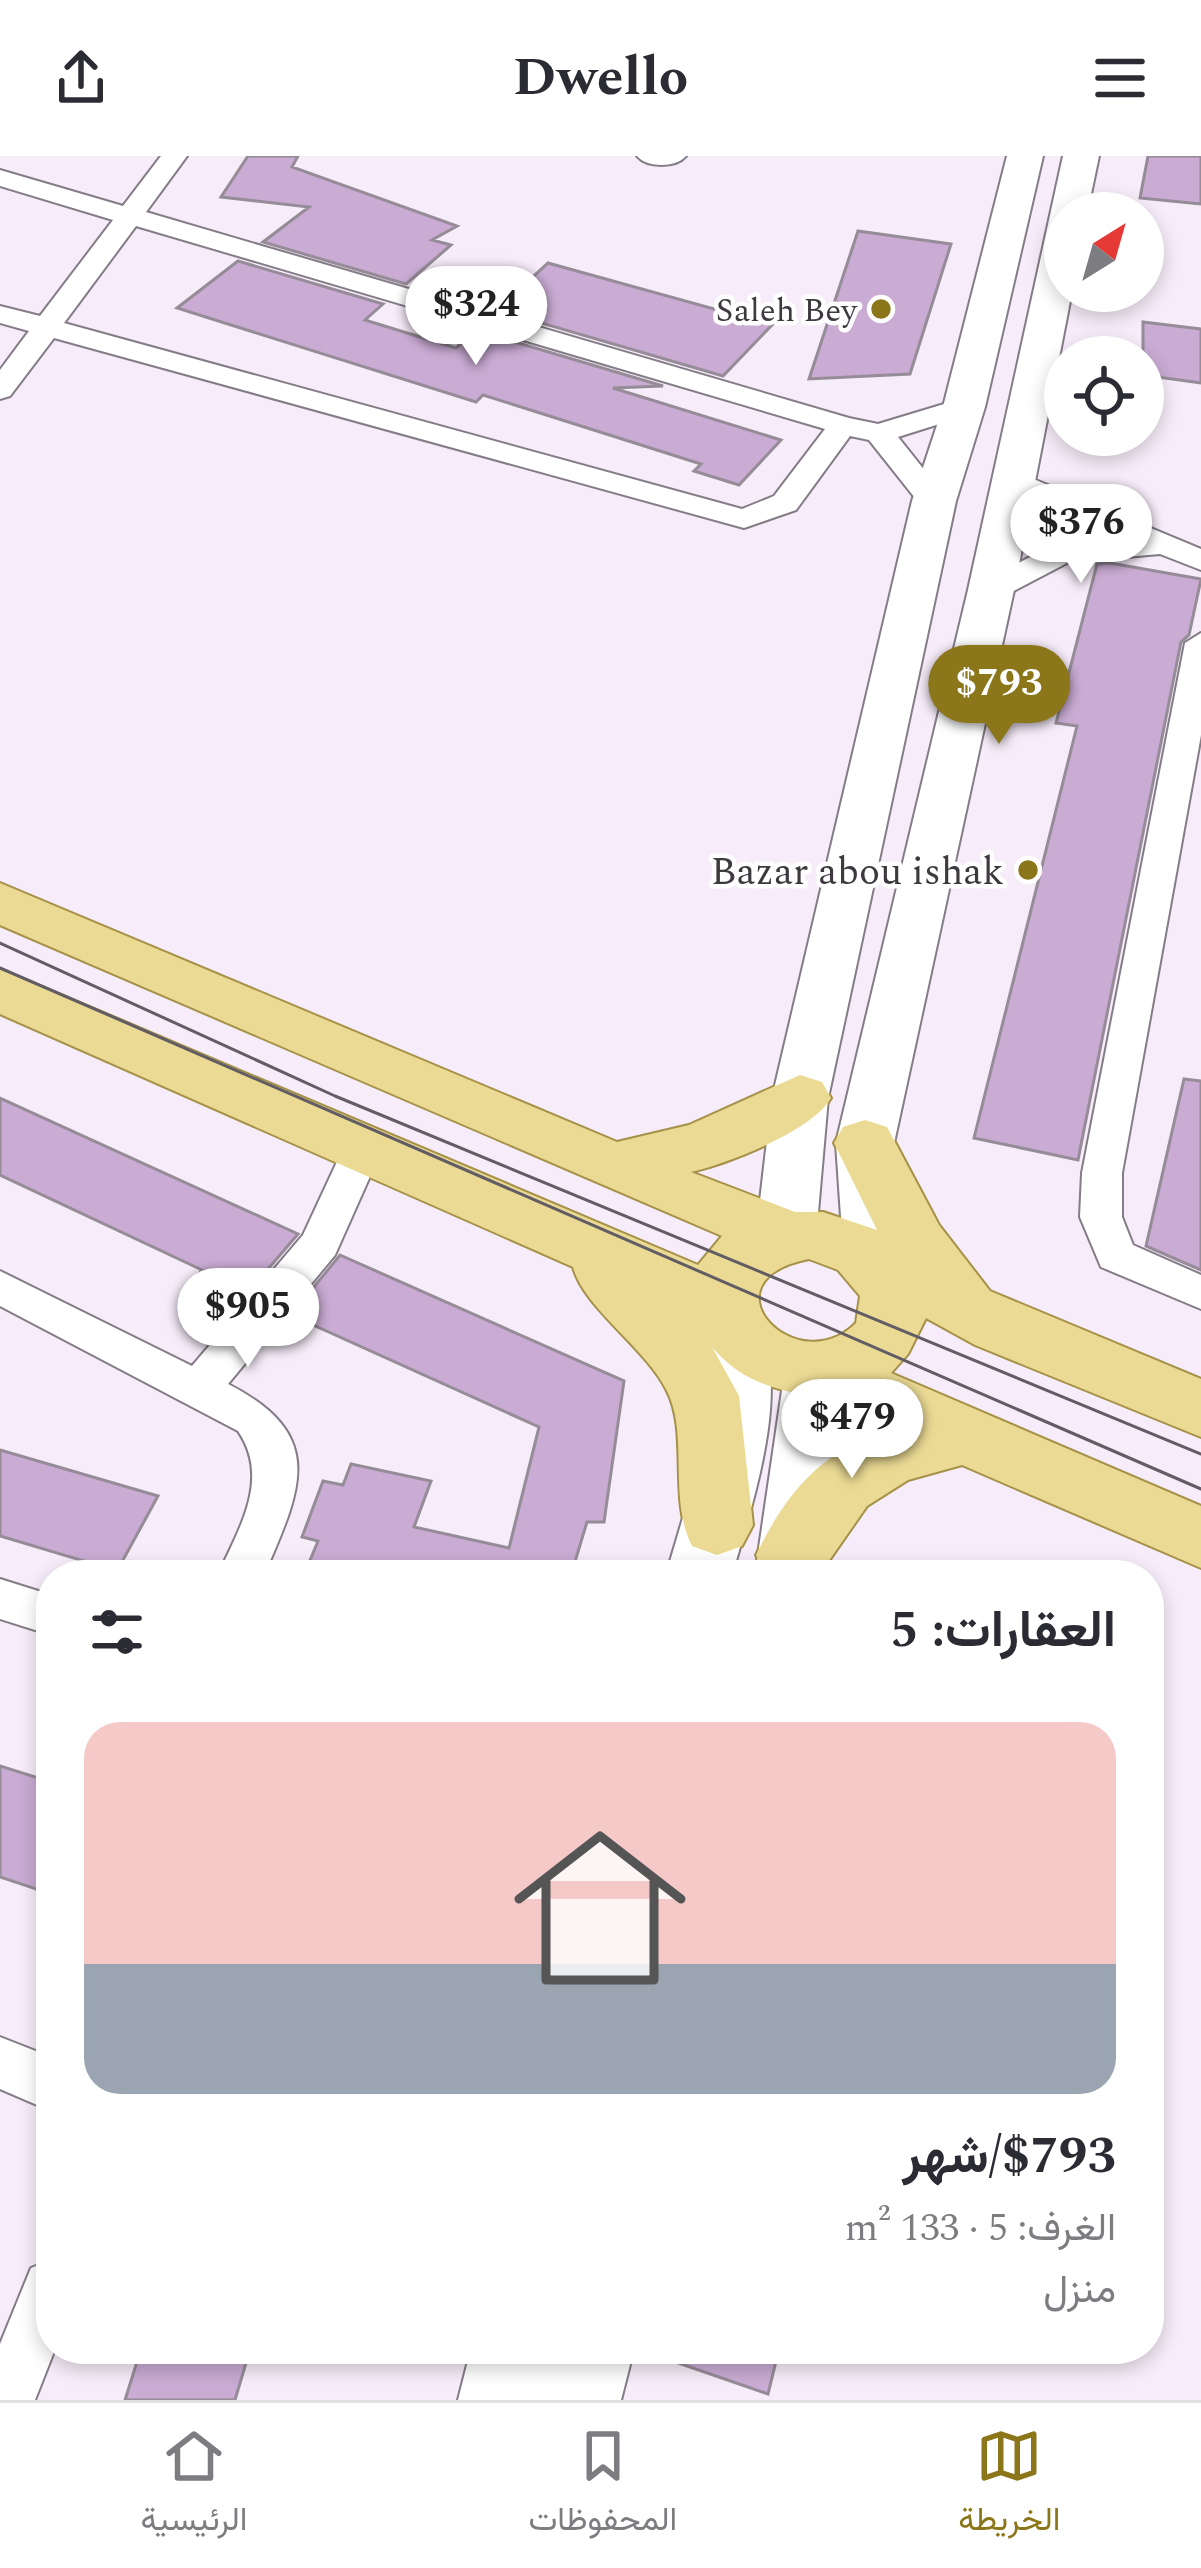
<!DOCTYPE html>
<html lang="ar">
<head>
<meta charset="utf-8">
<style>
  body { margin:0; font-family:Spectral,Vazirmatn,serif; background:#f2f2f3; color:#2b2b33; direction:rtl; height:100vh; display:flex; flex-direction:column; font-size:45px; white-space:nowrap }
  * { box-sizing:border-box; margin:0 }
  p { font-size:39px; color:#7c7c81 }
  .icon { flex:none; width:66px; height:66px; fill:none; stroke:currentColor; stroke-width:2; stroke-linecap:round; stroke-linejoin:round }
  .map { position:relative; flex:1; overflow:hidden; direction:ltr }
  .side { position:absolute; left:36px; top:1404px; width:1128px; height:804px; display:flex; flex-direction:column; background:#fff; border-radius:48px; box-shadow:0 6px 18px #0003; direction:rtl }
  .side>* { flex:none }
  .needle { width:78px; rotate:37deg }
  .controls { position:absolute; left:1044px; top:36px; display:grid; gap:24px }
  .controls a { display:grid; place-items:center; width:120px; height:120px; border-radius:50%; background:#fff; box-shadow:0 6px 18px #0003; font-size:60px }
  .price { position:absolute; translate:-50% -102px; padding:0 27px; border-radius:42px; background:#fff; color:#222; font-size:39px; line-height:78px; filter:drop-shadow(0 3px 6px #0008) }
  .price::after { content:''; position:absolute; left:50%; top:72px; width:36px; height:27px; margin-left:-18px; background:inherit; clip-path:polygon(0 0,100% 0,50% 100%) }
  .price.selected { background:#8b761a; color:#fff }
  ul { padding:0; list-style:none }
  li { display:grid; align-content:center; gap:24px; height:636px; padding:0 48px }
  li span { display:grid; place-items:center; height:372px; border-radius:36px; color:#555 }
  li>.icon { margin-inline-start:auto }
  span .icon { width:216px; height:216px; fill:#fffc; stroke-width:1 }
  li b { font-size:51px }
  h2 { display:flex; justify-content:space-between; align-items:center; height:144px; padding:0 48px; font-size:51px }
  header { display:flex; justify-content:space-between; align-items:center; height:156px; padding:0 48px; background:#fff; font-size:54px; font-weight:700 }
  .tab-bar { display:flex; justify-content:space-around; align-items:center; height:168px; border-top:3px solid #e1e1e2; background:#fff; font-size:33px; color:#7c7c81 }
  .tab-bar a { display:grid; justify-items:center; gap:6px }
  .tab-bar .selected { color:#8b761a }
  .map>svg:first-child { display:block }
  .building { fill:#c9abd3; stroke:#968c98; stroke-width:3 }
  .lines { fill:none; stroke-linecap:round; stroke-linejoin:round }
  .street-casing { stroke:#847c87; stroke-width:4 }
  .secondary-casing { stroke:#847c87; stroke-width:4 }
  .primary-casing { stroke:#a59148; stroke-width:4 }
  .street { fill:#fff; fill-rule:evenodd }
  .secondary { fill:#fff; fill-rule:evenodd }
  .primary { fill:#ebda94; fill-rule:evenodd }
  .tram { stroke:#625d64; stroke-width:3 }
  .poi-dot { fill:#8b761a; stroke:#fefefe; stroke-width:4.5 }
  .labels { text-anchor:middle; stroke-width:9; stroke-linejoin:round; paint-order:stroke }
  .far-poi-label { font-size:33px; fill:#3d393f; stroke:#fefefe; text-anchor:end }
  .poi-label { font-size:39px; fill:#3d393f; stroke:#fefefe; text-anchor:end }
</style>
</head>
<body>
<header><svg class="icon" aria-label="menu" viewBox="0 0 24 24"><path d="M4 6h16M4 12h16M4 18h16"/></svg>Dwello<svg class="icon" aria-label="share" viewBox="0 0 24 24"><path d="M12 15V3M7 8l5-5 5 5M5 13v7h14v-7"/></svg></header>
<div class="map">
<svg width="1201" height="2244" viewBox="0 0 1201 2244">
  <rect width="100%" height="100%" fill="#f7edfa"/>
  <!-- building -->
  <path class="building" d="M248 0H298L292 11 457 70 432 84 451 89 406 128 263 86 309 51 221 41Z
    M1148 0H1201V48L1140 42Z
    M858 75 951 88 910 218 809 223Z
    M238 105 383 148 365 164 456 192 475 174 663 230 613 232 781 284 739 329 694 315 701 308 483 239 476 246 177 152Z
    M548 107 772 169 723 220 497 154Z
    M1143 166 1201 173V227L1143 219Z
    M1110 407 1201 423 1189 479 1181 486 1078 1004 974 982 1077 570 1056 567 1097 408Z
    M1184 923 1201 925V1114L1146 1090Z
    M0 942 298 1078 227 1161 181 1140 202 1114 0 1019Z
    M340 1099 624 1225 604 1366H587L571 1419H304L318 1385 302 1381 323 1325 343 1329 351 1308 431 1325 414 1371 509 1392 539 1271 291 1159Z
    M0 1294 158 1340 117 1415 0 1380Z
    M0 1610 51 1626V1738L0 1721Z
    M141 2193H191L246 2207 235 2244H125Z
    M659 2193H779L768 2238 658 2200Z"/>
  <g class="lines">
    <defs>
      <path id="street" d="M161 0H187L146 56 849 262 878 268 964 242 974 245 979 251 974 257 898 281 949 345 945 352H923L869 284 850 280 796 354 744 372 54 182 10 240 0 243V214L29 175 0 167V150L40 160 113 64 0 30V14L123 50ZM136 70 825 273 774 340 742 353 64 167Z
        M637 0H686C676 12 647 12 637 0Z
        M1014 315 1201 393V414L1160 398 1069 406 1002 441H980L975 434 980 427 1051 390 1125 383 1003 330 999 324Z
        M1201 477V579L1122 1017V1061L1133 1089 1201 1119V1153L1101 1111 1080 1061 1082 1017 1185 487Z
        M363 976 377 980 383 991 335 1099 228 1228C328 1279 301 1333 264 1419H218C239 1372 271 1323 238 1275L0 1150V1115L192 1210 303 1079 349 980Z
        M0 1423 51 1439V1479L0 1463Z
        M0 1881 51 1901V1955L0 1933Z
        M51 2104 55 2193 35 2244H0V2188L31 2112Z"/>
      <path id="secondary" d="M1007 0H1043L985 251 956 345 828 942 816 1079 807 1095 786 1102 765 1095 756 1079 772 942 912 345 943 251Z
        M1063 0H1099L1087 57H1065V135H1072L1014 434 894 987 904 1105 895 1121 874 1128 853 1121 844 1105 836 987 968 434Z
        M734 1154 756 1161C793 1232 752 1347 732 1419H666L706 1284 703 1178 712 1161Z
        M816 1189 838 1196 847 1214 821 1419H755L785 1214 794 1196Z
        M471 2193H634L621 2244H458Z"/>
      <path id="primary" d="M0 727 617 986 689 969 800 919 822 926 831 942C812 975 729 1007 691 1016L795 1056H823L877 1074 834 987 843 971 865 964 887 971 939 1069 990 1135 1201 1223V1281L975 1189 926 1162 908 1198 891 1217 1201 1350V1412L962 1309 908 1324 867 1350 819 1419H766L756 1399C785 1339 819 1298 883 1274 860 1264 836 1249 812 1242 770 1230 743 1227 712 1191L739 1240 753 1369 742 1390 717 1399 692 1390C668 1343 689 1278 667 1235 646 1192 583 1151 573 1111L0 858V813L698 1109 722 1080 0 769ZM809 1103 838 1114 860 1140 856 1167C797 1227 698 1125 809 1103Z"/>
    </defs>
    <!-- street casing -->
    <use href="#street" class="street-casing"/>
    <!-- secondary casing -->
    <use href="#secondary" class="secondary-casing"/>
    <!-- primary casing -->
    <use href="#primary" class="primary-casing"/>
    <!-- street -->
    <use href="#street" class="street"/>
    <!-- secondary -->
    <use href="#secondary" class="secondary"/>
    <!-- primary -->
    <use href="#primary" class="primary"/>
    <!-- tram -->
    <path class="tram" d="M0 787 335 940 1201 1298
      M0 812 1201 1333"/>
  </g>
  <!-- markers -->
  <g class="poi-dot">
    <circle cx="881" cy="153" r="12"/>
    <circle cx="1028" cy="714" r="12"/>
  </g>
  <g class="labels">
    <!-- far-poi labels -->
    <g class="far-poi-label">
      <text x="857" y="165">Saleh Bey</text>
    </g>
    <!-- poi labels -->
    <g class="poi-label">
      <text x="1004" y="728">Bazar abou ishak</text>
    </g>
  </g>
</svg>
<div class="controls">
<a><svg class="needle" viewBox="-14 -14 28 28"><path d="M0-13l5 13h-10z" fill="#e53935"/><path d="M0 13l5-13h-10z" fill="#7c7c81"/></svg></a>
<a><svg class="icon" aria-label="locate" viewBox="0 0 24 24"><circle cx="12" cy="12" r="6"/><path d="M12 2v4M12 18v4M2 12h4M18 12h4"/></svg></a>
</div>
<b class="price" style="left:476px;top:212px">$324</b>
<b class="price" style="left:1081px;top:430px">$376</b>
<b class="price selected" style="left:999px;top:591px">$793</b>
<b class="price" style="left:248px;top:1214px">$905</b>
<b class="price" style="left:852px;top:1325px">$479</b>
<section class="side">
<h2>العقارات: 5<svg class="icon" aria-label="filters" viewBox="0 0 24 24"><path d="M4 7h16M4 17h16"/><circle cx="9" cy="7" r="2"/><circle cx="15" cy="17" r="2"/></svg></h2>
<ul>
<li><span style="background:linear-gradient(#f6c9c9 65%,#9aa5b1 0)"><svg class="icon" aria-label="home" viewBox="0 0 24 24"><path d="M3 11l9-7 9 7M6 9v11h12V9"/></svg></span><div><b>$793/شهر</b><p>الغرف: 5 · 133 m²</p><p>منزل</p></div></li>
</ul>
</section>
</div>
<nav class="tab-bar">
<a class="selected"><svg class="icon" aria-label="map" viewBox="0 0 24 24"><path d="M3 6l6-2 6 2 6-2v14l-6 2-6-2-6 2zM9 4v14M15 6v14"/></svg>الخريطة</a>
<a><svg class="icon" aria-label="saved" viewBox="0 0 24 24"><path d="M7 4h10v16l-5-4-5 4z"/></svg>المحفوظات</a>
<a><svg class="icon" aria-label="home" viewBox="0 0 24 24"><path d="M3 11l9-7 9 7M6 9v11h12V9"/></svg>الرئيسية</a>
</nav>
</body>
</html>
